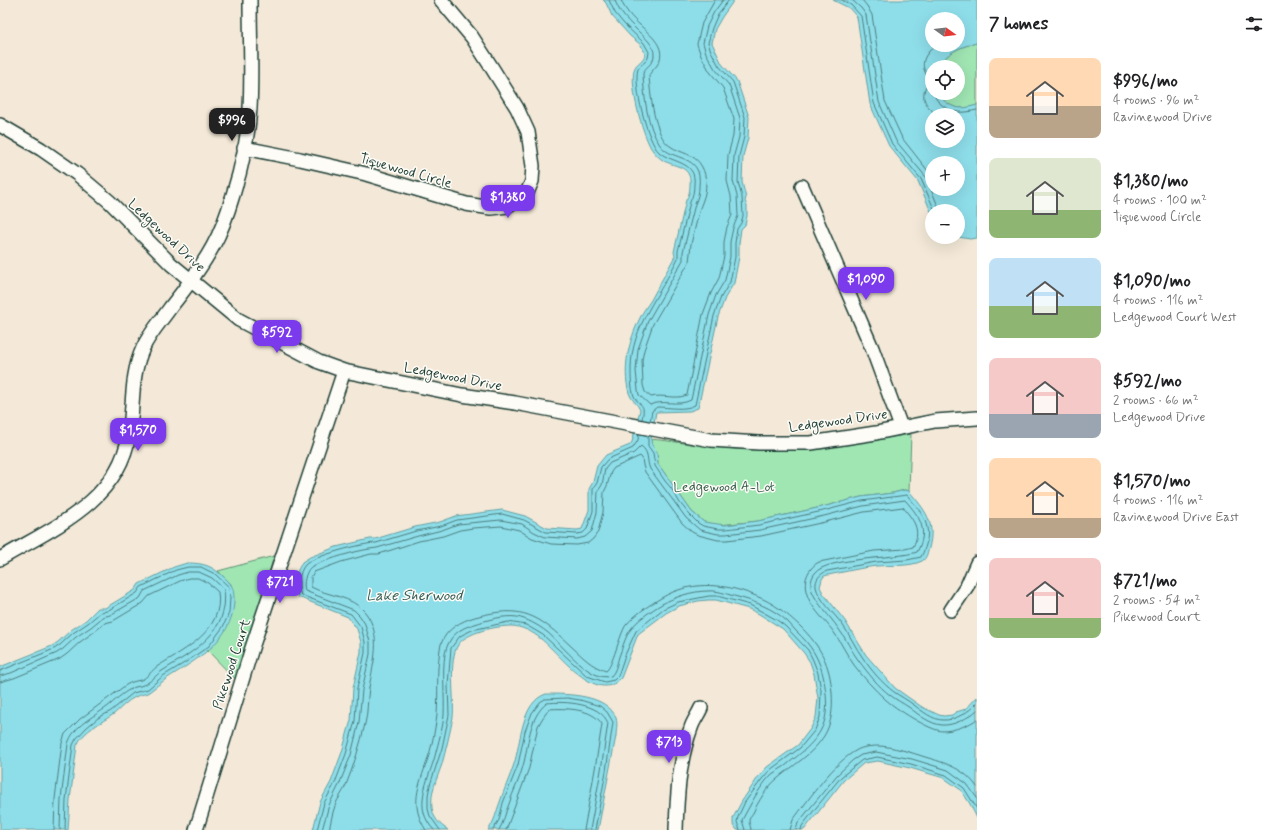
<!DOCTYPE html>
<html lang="en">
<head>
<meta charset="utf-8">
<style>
  body { margin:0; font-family:Mynerve,sans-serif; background:#f2f2f2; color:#202124; height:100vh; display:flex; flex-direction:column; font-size:15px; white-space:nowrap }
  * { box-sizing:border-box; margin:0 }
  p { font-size:13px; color:#757577 }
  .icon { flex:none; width:22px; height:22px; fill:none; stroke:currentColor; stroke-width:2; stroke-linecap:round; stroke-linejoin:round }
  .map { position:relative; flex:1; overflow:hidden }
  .side { display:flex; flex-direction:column; background:#fff; width:300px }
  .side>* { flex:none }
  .needle { width:26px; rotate:105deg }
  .buttons { position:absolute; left:925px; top:12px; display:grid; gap:8px }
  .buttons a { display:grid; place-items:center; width:40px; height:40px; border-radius:50%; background:#fff; box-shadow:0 4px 16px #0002; font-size:20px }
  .price { position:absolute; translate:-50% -34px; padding:0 9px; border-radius:8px; background:#7c3aed; color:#fff; font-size:13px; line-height:26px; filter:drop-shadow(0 1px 2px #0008) }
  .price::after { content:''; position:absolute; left:50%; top:24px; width:12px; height:9px; margin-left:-6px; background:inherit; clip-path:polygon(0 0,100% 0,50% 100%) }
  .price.current { background:#222; color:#fff }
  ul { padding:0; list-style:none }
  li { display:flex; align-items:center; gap:12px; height:100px; padding:0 12px }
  li span { display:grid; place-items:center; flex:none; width:112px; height:80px; border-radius:8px; color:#555 }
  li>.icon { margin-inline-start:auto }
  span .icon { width:48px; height:48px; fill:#fffc; stroke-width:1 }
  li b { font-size:17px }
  h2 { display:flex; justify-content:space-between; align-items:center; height:48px; padding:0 12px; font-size:17px }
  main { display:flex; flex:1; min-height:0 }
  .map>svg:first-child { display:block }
  .green { fill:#a0e6b3; stroke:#609274 }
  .water { fill:#8edeea; stroke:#629ea1; fill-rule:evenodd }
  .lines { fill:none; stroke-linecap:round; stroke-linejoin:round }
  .shore { stroke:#4b7d7d; stroke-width:1 }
  .street-casing { stroke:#1f3d34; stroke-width:16 }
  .street { stroke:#fdfcf7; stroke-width:13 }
  .labels { text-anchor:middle; stroke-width:3; stroke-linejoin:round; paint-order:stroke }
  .street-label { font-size:14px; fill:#1f3d34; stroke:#fdfcf7 }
  .park-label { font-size:14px; fill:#395f4d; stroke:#fdfcf7 }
  .water-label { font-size:15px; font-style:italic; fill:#355d58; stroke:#fdfcf7 }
</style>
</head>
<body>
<main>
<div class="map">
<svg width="977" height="830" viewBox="0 0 977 830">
  <rect width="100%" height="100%" fill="#f4e9d8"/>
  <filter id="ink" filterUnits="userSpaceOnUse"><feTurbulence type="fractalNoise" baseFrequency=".025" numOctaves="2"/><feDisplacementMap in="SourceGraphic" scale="8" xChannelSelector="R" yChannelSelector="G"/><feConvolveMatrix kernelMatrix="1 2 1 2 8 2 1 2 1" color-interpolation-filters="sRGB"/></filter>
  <g filter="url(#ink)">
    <!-- green -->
    <path class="green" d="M977 43V105C958 111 950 108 937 93H958V67H937C947 53 960 46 977 43Z
      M911 434 909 491 904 490 893 493 861 497 822 507 758 521 719 525 704 522 692 512 658 464 657 452 652 445 651 439C690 443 730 451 769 450 817 450 864 441 911 434Z
      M274 556 237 681 208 651 226 629 231 584 218 571Z"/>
    <!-- water -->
    <path class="water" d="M603 0H734L722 17 715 29 712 43 722 64 737 81 749 117 748 138 743 156 742 182 746 198 745 201 747 206V216L745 225 741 229 739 243V257L734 283 725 298 718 317 698 408 690 411 656 412 651 439 652 445 657 452 658 464 692 512 704 522 725 525 758 521 822 507 861 497 893 493 905 490 909 491C925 510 936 522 929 548 928 552 926 559 922 561 910 567 890 565 876 566 860 568 844 572 828 575L824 576 822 579 820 587 823 593 845 621 866 655 895 688 922 707 939 715 944 716 952 715 956 712 966 709 977 697V818L970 804 961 790 944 778 910 768 878 761 864 763 844 780 804 830H737L733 824V819L734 816 742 801 759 776 767 767 798 745 811 728 816 717 818 698 814 674 810 662 804 653 783 629 759 614 749 609 716 600H708L698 601 679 606 666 613 638 634 621 678C597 706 559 653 541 639 533 632 521 626 511 626 497 626 466 632 458 645 448 660 455 698 453 717 450 733 446 749 442 764 437 779 430 792 432 808 433 818 440 825 448 830H313L320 802 331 782 342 752 351 720 353 688 361 652V642L357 629 348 617 298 597 295 590 297 572 302 562 310 557 336 547 370 539H375L415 527 440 522 456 516 502 510 525 516 547 528 577 530 582 529 589 510V489L593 482 597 466 606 455 630 445 632 442 640 410C638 404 631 400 629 393 622 368 629 340 640 318 643 311 647 306 651 300 659 285 667 271 675 256L674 252 686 200C689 195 690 191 690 185 692 166 676 167 664 161 659 158 654 153 651 148 642 132 630 89 634 70 636 62 645 61 645 53L641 45 630 36 612 16 606 3Z
      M833 0H977V43C960 46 947 53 937 67H932V93H937C950 108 958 111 977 105V238L970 239 958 237V211H932V214L918 181 889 146 870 104 857 17 849 8ZM932 19H958V45H932ZM932 115H958V141H932ZM932 163H958V189H932Z
      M187 563C205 563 212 566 225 578 234 586 234 591 234 602 232 642 195 660 166 679 160 683 155 688 149 692 145 695 140 694 135 697 127 701 121 708 114 714 101 723 84 730 77 745L70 800 68 830H0V667L52 646 58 642 71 630 86 620 98 608H105L135 590 139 584 174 567Z
      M546 694C567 694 607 694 616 718 618 724 616 731 616 736L598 830H488C495 821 496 812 500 802 504 789 510 777 514 764 521 743 521 702 546 694Z"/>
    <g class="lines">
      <!-- shore -->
      <path class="shore" d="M609 0 615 13 624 24 644 43 649 52 648 58C646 63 640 64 638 69 633 84 647 141 659 152 671 163 697 161 694 184 694 191 693 196 690 202L678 251V258C661 294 631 326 631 369 631 377 631 388 634 396 640 408 646 402 642 419
        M615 0C618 11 627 20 635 28 642 36 655 43 654 56 653 65 644 67 643 74 644 96 647 127 660 145 672 162 703 153 699 186 699 192 698 198 695 204L683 252V260L648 321 638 349 636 371 638 390 639 395 650 405C662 399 678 407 691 400L709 315 716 295 725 280 730 257V242L733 228 738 216 737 196 733 181 734 155 739 137 740 118 729 85 715 69 706 53 703 43 707 26 714 12 723 0
        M621 0C624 9 633 19 640 25 650 35 666 46 659 62 656 68 652 70 649 75 650 92 654 136 670 146 681 154 695 153 702 167 707 176 707 190 703 200 702 203 701 205 700 208 697 220 694 232 691 244 690 250 690 256 689 262L653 324 644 350 642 360 643 385 645 392 651 397C663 394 676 400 687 395L703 314 711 293 719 278 724 256V242L727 227 732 215 731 196 727 181 728 155 733 136 734 119 723 88 710 72 701 56 697 44 702 23 715 0
        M842 0 851 5 861 16 874 103 892 144 921 179 935 211
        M852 0 861 8 866 15 879 102 896 141 926 177 940 211
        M862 0 867 6 872 15 885 101 902 138 932 176
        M936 45C922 56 919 66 930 80 919 94 923 105 938 115
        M934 93C935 103 949 111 958 112 965 113 971 111 977 110
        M650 421 652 411 657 407C669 407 684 411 695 405L714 316 721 297 730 282 735 257V243L737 229 741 223 743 216 742 197 738 182 739 156 744 137 745 117 733 82 719 66 711 51 708 43 712 28 718 14 729 0
        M648 436V446L653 453 655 466 665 481 671 488 680 503 689 514 698 523 703 526 718 529H726L759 525 823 511 862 501 907 495C925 516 935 530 921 557L907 560 876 562 827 571C820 574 815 579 816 587 818 598 835 615 842 624 850 635 855 647 863 658 871 670 882 683 894 692 900 696 907 700 914 705 922 711 933 720 943 720 955 721 970 711 977 703
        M0 671 54 649 60 645 73 633 88 623 101 612 107 611 137 593 141 587 176 570 188 567H201L215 574 229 587 230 598 229 613 223 627 209 646 186 662 163 676 148 689 133 693 111 711 98 718 86 728 76 739 73 745 66 800 65 830
        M0 676 11 673 57 653 63 649 76 637 91 627 103 617 110 615 140 598 144 591 178 575 188 572H199L212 578 224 589C230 632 194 651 162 671 156 675 150 683 143 685 139 687 135 686 131 689 122 693 115 701 107 707 93 717 73 726 68 744L61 799 60 830
        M0 682 14 678 60 659 67 654 80 642 94 632 105 623 113 621 143 603 149 596 180 581 189 578H198L208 583 218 592C224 631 185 649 158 666 152 670 147 678 141 680 135 681 131 682 126 685L80 719 65 734 62 743 55 799 54 830
        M317 830 324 803 335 783 346 754 355 721 357 689 365 653V642L361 627 351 614 301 595C297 586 299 572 305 565 313 556 364 543 376 543L416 531 441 526 457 520 502 514 524 520 546 532 577 534 583 533 587 529 593 511V489L597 483 601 467 608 459 633 448 638 440 639 434
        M322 830 329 805 339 785 351 755 359 722 362 690 370 654V642L365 624 360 616 354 610 305 591C303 584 305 572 311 567 314 565 318 564 322 562 340 556 358 550 377 548L418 536 442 530 458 524 501 520 522 524 534 532 545 537 577 539 585 537 592 531 597 512 598 491 602 485 605 469 610 463 634 453 641 446C650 453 646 460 650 469L686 518 700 530 718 534H726L760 530 824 516 863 506 905 500C920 517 929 530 917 552 897 559 827 557 815 573 811 578 810 585 812 591 817 604 830 616 838 628 846 638 851 651 859 661 868 673 878 686 890 695 896 700 903 703 910 708 919 715 930 724 942 725 953 726 969 718 977 710
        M329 830C331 822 332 814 335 806 337 799 343 793 346 785 354 765 360 745 365 724 368 713 367 700 369 688 373 663 383 635 365 612 352 596 328 596 311 587V577L314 572 341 562 371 554H379L419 541 443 536 460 530 473 528 501 526 519 530 532 538 551 544 577 545 588 543 593 539 598 532 603 512 604 492 607 486 611 472 614 468 640 456 642 458 643 465 645 472 682 523 692 532 698 535 718 540H727L761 536 825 522 864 512 903 507C913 520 922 529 913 547L905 549 874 551 819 562C809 567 803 580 806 591 809 606 824 619 833 631 841 642 846 654 854 665 863 677 874 689 885 699 895 708 930 731 943 731 953 731 970 725 977 719
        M426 830C409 805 419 786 427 761 431 750 433 739 435 728 439 709 437 688 438 668 439 660 439 652 441 644 446 629 461 621 475 617 523 604 538 615 572 647 584 658 591 666 606 671 612 668 620 633 626 625 636 613 659 598 673 592 700 581 730 585 756 596 774 603 786 613 800 626 821 647 830 664 832 693 833 708 832 723 824 736 812 755 793 765 777 779 767 787 758 802 753 813 751 815 749 819 749 821 749 824 751 827 751 830
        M434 830C412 808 428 781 435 756 438 743 443 728 444 715 445 694 442 674 445 654 448 637 459 628 475 624 487 620 504 615 517 617 527 619 538 625 547 632 562 644 590 683 611 676 617 670 617 661 620 654 623 646 626 635 631 629 637 620 652 610 662 604 675 597 692 591 708 591 717 590 726 594 734 596 754 601 773 608 788 622 791 625 793 628 796 631 811 645 820 659 824 680 826 692 828 706 825 719 820 740 801 753 785 766 781 769 776 771 772 774 759 787 751 804 742 820L745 830
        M440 830 430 816 428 809V795L430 785 442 748 449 715 448 685 451 648 460 636 472 630 508 622 526 625 543 635 587 676 605 682 614 680 618 676 625 655 636 631 663 609 678 602 709 596H717L750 605 777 620 785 626 808 650 813 660 818 673 821 690 820 717 815 730 800 748 770 770 762 779 745 802 738 817 737 822 740 830
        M493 830 499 820 503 803 518 765 525 731 532 713 540 702 545 699 567 698 580 700 600 706 607 712 613 722 606 771 595 830
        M499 830C504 822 505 813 509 804 513 791 520 779 523 766 529 745 528 718 547 703 565 701 600 703 608 723L601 770 590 830
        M506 830 529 768 538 726 542 719 549 709C565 708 592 708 602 724L595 769 584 830
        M790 830 793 820C809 799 834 762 857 750 862 747 872 746 878 746 891 746 913 753 925 757 946 763 965 769 977 787
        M796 830 798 823 837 775 853 760 861 755 876 752 912 759 948 770 967 784 977 798
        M801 830 802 826 815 809 841 777 862 760 877 757 911 764 946 775 964 788 977 809"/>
      <defs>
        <path id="street" d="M0 125 41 149 77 174 110 202 171 264 239 320 319 362 344 371 462 395 515 403 711 440 759 443H811L876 433 935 421 977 418
          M244 148 300 159 366 174 466 204 491 208 507 206 527 193 532 181 533 166 528 132 517 108 492 68 472 37 441 0
          M802 186 872 348 901 427
          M0 559C52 528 118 502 129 435 134 406 130 376 143 348 149 334 161 321 170 308 186 288 201 268 213 246 222 230 228 212 233 195 242 167 248 137 250 108 252 72 250 36 250 0
          M951 610 967 586 977 563
          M196 830 252 648 344 371
          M676 830C677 796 679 760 691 728 693 721 698 715 701 708"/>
      </defs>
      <!-- street casing -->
      <use href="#street" class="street-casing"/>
      <!-- street -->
      <use href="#street" class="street"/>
    </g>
  </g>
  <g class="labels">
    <!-- street labels -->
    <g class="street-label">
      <text transform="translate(406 170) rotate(16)" y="5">Tiquewood Circle</text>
      <text transform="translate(167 235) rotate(43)" y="5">Ledgewood Drive</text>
      <text transform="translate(453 376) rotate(11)" y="5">Ledgewood Drive</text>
      <text transform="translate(838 420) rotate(-8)" y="5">Ledgewood Drive</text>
      <text transform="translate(231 664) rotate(-72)" y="5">Pikewood Court</text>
    </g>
    <!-- park labels -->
    <g class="park-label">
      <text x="724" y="491">Ledgewood A-Lot</text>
    </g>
    <!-- water labels -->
    <g class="water-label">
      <text x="414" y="600">Lake Sherwood</text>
    </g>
  </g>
</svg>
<div class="buttons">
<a><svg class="needle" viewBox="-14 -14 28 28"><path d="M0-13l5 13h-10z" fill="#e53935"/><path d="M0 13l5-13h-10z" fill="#757577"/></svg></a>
<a><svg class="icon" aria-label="locate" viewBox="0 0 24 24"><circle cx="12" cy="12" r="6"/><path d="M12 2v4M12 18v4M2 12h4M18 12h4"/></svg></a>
<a><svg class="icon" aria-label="layers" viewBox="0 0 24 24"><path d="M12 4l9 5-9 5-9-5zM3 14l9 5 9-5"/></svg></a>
<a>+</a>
<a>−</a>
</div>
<b class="price current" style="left:232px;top:142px">$996</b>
<b class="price" style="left:508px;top:219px">$1,380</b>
<b class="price" style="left:866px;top:301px">$1,090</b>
<b class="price" style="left:277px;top:354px">$592</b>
<b class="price" style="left:138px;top:452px">$1,570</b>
<b class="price" style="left:280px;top:604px">$721</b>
<b class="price" style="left:669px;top:764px">$713</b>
</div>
<section class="side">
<h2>7 homes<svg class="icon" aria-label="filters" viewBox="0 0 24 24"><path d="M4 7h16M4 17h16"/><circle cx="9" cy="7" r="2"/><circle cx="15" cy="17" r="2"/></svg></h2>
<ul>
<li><span style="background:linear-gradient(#ffd9b3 60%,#b9a48a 0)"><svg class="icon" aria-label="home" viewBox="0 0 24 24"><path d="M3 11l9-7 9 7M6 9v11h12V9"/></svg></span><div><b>$996/mo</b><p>4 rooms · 96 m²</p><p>Ravinewood Drive</p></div></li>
<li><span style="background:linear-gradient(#dfe7d0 65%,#8fb573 0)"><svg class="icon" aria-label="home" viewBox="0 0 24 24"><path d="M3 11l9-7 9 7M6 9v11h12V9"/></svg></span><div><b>$1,380/mo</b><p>4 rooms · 100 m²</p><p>Tiquewood Circle</p></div></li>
<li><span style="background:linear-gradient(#bfe0f5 60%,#8fb573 0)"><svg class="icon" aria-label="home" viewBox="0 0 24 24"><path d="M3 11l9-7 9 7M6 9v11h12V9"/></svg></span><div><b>$1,090/mo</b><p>4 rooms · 116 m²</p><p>Ledgewood Court West</p></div></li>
<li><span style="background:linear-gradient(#f6c9c9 70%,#9aa5b1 0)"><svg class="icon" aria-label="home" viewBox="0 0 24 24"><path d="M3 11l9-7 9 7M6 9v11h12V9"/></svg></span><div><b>$592/mo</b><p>2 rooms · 66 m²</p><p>Ledgewood Drive</p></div></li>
<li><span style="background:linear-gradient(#ffd9b3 75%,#b9a48a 0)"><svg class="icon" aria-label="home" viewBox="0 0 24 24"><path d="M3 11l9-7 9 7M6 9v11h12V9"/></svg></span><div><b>$1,570/mo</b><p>4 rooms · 116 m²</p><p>Ravinewood Drive East</p></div></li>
<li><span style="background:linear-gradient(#f6c9c9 75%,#8fb573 0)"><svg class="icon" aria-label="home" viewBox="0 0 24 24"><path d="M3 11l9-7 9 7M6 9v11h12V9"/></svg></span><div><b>$721/mo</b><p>2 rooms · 54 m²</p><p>Pikewood Court</p></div></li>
</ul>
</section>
</main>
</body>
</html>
